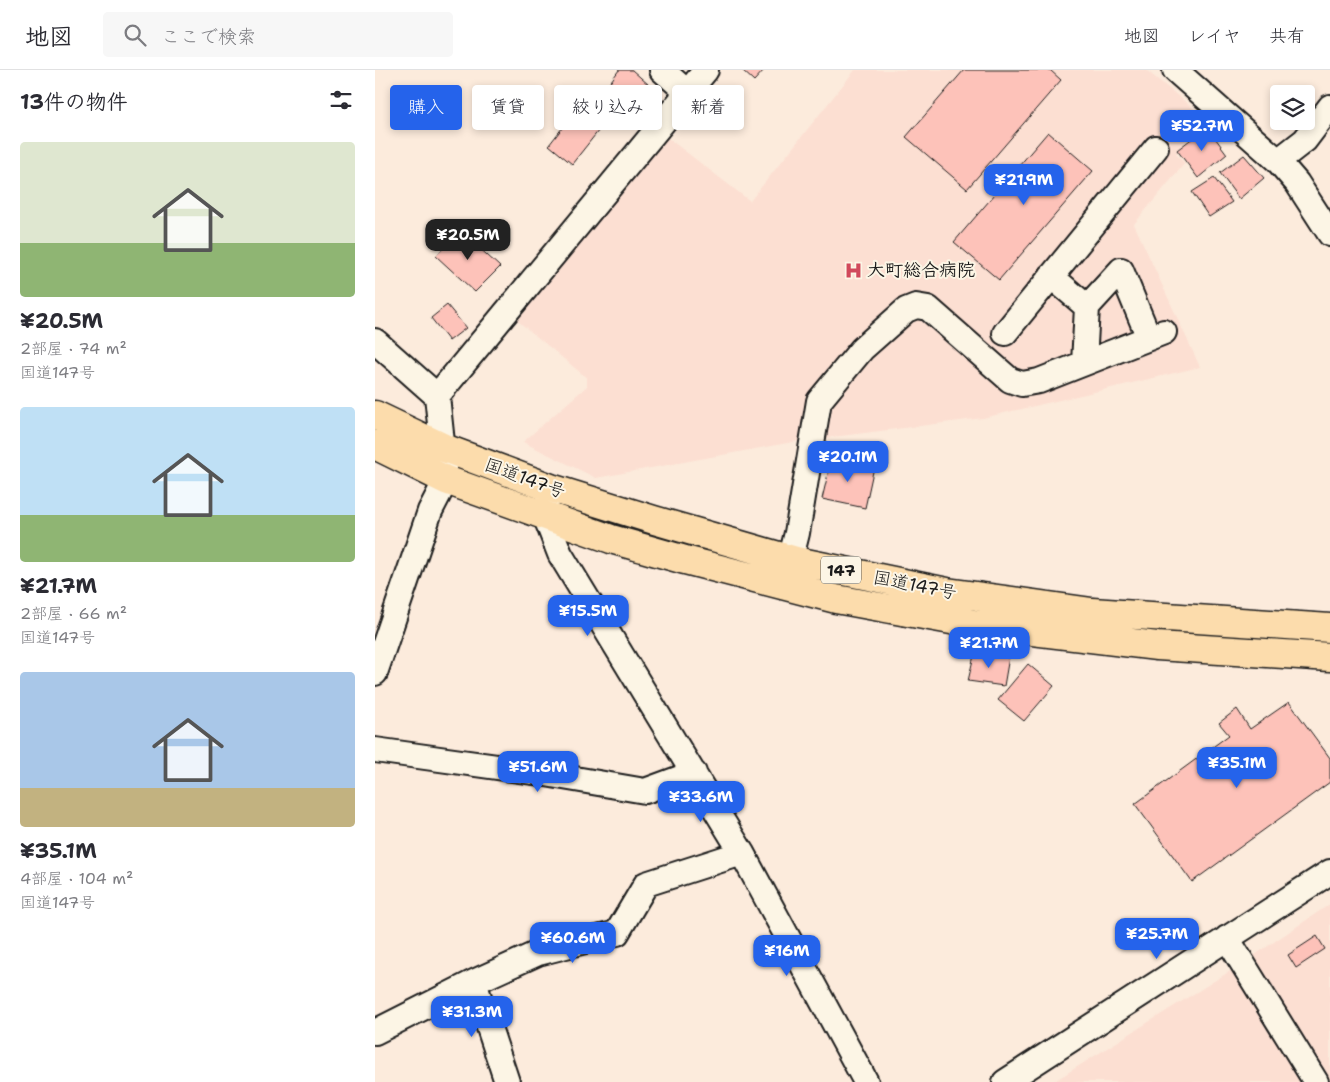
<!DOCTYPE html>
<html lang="ja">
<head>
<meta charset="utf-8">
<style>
  body { margin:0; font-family:"Shantell Sans","Klee One",sans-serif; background:#f7f7f7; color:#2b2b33; height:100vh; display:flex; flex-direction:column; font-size:19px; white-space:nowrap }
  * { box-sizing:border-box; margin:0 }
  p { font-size:16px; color:#7c7c81 }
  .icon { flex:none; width:28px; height:28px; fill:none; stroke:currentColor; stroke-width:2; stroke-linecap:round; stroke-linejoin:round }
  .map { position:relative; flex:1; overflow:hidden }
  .details { display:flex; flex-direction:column; background:#fff; width:375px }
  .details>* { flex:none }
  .top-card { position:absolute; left:15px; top:15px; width:475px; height:45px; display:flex; gap:10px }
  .tools { position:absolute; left:895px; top:15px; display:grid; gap:10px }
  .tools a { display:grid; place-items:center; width:45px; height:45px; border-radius:5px; background:#fff; box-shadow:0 2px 8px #0003; font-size:25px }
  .price { position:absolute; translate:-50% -42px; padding:0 11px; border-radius:10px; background:#2563eb; color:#fff; font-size:16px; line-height:32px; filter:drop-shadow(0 1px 2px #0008) }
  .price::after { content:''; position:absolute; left:50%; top:30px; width:15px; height:11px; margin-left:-8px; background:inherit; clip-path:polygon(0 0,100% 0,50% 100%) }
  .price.current { background:#222; color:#fff }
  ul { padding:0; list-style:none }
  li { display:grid; align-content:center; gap:10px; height:265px; padding:0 20px }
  li span { display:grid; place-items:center; height:155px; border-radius:5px; color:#555 }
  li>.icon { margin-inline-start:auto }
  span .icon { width:90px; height:90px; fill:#fffc; stroke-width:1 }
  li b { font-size:21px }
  h2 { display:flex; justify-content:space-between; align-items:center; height:60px; padding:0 20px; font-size:21px }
  .tag { padding:0 18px; border-radius:5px; background:#fff; box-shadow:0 2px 8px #0003; font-size:18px; line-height:45px }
  .tag.current { background:#2563eb; color:#fff }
  header { display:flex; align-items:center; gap:30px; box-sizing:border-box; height:70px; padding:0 25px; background:#fff; border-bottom:1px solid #e1e1e2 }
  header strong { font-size:24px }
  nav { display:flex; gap:28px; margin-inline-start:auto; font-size:18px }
  .search { width:350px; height:45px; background:#f7f7f7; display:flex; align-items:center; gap:12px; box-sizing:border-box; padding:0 18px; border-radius:5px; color:#7c7c81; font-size:19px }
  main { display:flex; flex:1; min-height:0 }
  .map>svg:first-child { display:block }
  .built { fill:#fcdfd2 }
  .building { fill:#fdc2b9; stroke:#1c1c1c }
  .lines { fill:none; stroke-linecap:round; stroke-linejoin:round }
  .minor-casing { stroke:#1c1c1c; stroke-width:28 }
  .highway-casing { stroke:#1c1c1c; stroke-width:31 }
  .minor { stroke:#fcf5e5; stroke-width:24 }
  .highway { stroke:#fcdcac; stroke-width:28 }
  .labels { text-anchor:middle; stroke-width:4; stroke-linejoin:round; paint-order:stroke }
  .shield { fill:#fcf5e5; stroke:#5f5d58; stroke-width:1 }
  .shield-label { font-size:16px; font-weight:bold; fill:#1c1c1c }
  .poi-label { font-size:18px; font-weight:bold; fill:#1c1c1c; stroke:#fcf5e5; text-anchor:start }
  .street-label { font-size:18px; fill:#1c1c1c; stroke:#fcf5e5 }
</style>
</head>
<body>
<header>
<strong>地図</strong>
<div class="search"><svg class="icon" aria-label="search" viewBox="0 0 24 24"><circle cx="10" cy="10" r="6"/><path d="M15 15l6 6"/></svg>ここで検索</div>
<nav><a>地図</a><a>レイヤ</a><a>共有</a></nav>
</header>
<main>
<section class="details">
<h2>13件の物件<svg class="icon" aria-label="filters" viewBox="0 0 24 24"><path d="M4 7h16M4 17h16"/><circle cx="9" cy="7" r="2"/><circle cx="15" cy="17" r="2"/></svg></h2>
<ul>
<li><span style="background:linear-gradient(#dfe7d0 65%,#8fb573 0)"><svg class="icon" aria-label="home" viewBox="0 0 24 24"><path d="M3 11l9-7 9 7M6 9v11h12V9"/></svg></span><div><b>¥20.5M</b><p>2部屋 · 74 m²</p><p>国道147号</p></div></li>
<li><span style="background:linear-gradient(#bfe0f5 70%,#8fb573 0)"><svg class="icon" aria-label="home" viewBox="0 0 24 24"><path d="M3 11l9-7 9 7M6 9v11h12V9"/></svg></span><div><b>¥21.7M</b><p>2部屋 · 66 m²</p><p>国道147号</p></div></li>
<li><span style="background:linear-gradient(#a9c7e8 75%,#c2b280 0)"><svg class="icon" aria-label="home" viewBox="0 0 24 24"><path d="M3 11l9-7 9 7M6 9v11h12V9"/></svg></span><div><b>¥35.1M</b><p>4部屋 · 104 m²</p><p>国道147号</p></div></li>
</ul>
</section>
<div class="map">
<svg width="955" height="1012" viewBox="0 0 955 1012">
  <rect width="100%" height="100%" fill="#fcebdc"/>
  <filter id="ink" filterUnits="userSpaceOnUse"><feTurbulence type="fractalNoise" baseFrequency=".02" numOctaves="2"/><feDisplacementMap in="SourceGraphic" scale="10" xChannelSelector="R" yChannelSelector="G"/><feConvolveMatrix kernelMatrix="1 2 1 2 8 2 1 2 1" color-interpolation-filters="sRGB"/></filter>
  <g filter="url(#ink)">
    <!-- built -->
    <path class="built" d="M480 0H771L829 47 801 84 810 93 759 154 825 297 608 348 418 372 221 408 148 372 212 316V308L138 247 289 65 375 131Z
      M955 834V1012H678L868 893Z"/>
    <!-- building -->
    <path class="building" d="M244 0H257L274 15 257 38 231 18Z
      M367 0H389L379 11Z
      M589 0H675L686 10 592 119 531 67Z
      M205 35 228 55 197 94 174 75Z
      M832 57 852 84 823 108 802 80Z
      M673 62 718 101 624 210 579 172Z
      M869 85 889 108 864 129 845 103Z
      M839 108 857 132 834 147 817 122Z
      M85 160 125 197 100 222 61 186Z
      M72 235 91 258 74 271 56 248Z
      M457 387 499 397 490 438 447 429Z
      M600 581 634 587 629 616 593 611Z
      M653 594 679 616 649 651 623 630Z
      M914 632 955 688V712L817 812 760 734 854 665 844 653 862 639 875 659Z
      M942 866 950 879 921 898 913 885Z"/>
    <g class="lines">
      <defs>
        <path id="minor" d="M287 0 312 22
          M800 0 903 91 922 113 955 164
          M903 91 930 70 955 37
          M676 206 712 237 709 293
          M712 237 746 200 774 268
          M630 263 781 78
          M0 271 62 326 71 410 55 441 0 603
          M62 326 331 0
          M172 432 169 443 185 484 367 783 491 1012
          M411 507 422 463 444 331 487 279 531 240 541 236 553 238 635 310 647 314 664 311 789 262
          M0 680 165 703 270 721 319 703
          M852 868 941 1012
          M99 912 132 1012
          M0 962 99 912 163 883 242 863 271 814 367 783
          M630 1012 955 802"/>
        <path id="highway" d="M0 345 69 378 176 418 279 450 421 491 572 522 717 542 955 558
          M0 375 71 410 236 469 310 490 461 529 598 554 782 576 955 587"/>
      </defs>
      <!-- minor casing -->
      <use href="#minor" class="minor-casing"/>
      <!-- highway casing -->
      <use href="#highway" class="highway-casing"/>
      <!-- minor -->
      <use href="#minor" class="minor"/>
      <!-- highway -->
      <use href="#highway" class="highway"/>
    </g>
  </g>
  <!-- icons -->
  <defs>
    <symbol id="hospital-bare" viewBox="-9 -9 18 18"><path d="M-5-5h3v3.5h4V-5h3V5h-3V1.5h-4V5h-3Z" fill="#d1495b" stroke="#fcf5e5" stroke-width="2.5" paint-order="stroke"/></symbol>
  </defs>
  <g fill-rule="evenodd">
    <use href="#hospital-bare" x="466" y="188" width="25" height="25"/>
  </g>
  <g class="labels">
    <!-- shield labels -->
    <rect class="shield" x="446" y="486.5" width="40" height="27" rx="4"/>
    <g class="shield-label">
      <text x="466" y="506">147</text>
    </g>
    <!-- poi labels -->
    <g class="poi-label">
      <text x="492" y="206">大町総合病院</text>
    </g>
    <!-- street labels -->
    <g class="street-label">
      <text transform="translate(150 408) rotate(20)" y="6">国道147号</text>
      <text transform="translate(540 515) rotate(11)" y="6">国道147号</text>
    </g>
  </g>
</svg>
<div class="tools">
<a><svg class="icon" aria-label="layers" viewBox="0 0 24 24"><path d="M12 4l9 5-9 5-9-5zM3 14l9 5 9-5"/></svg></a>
</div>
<b class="price" style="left:827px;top:82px">¥52.7M</b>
<b class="price" style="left:649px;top:136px">¥21.9M</b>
<b class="price current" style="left:93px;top:191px">¥20.5M</b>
<b class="price" style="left:473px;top:413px">¥20.1M</b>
<b class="price" style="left:213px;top:567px">¥15.5M</b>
<b class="price" style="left:614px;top:599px">¥21.7M</b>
<b class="price" style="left:862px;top:719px">¥35.1M</b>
<b class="price" style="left:163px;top:723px">¥51.6M</b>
<b class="price" style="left:326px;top:753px">¥33.6M</b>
<b class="price" style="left:782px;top:890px">¥25.7M</b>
<b class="price" style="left:198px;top:894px">¥60.6M</b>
<b class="price" style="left:412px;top:907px">¥16M</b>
<b class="price" style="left:97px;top:968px">¥31.3M</b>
<div class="top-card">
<a class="tag current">購入</a>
<a class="tag">賃貸</a>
<a class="tag">絞り込み</a>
<a class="tag">新着</a>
</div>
</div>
</main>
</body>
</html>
